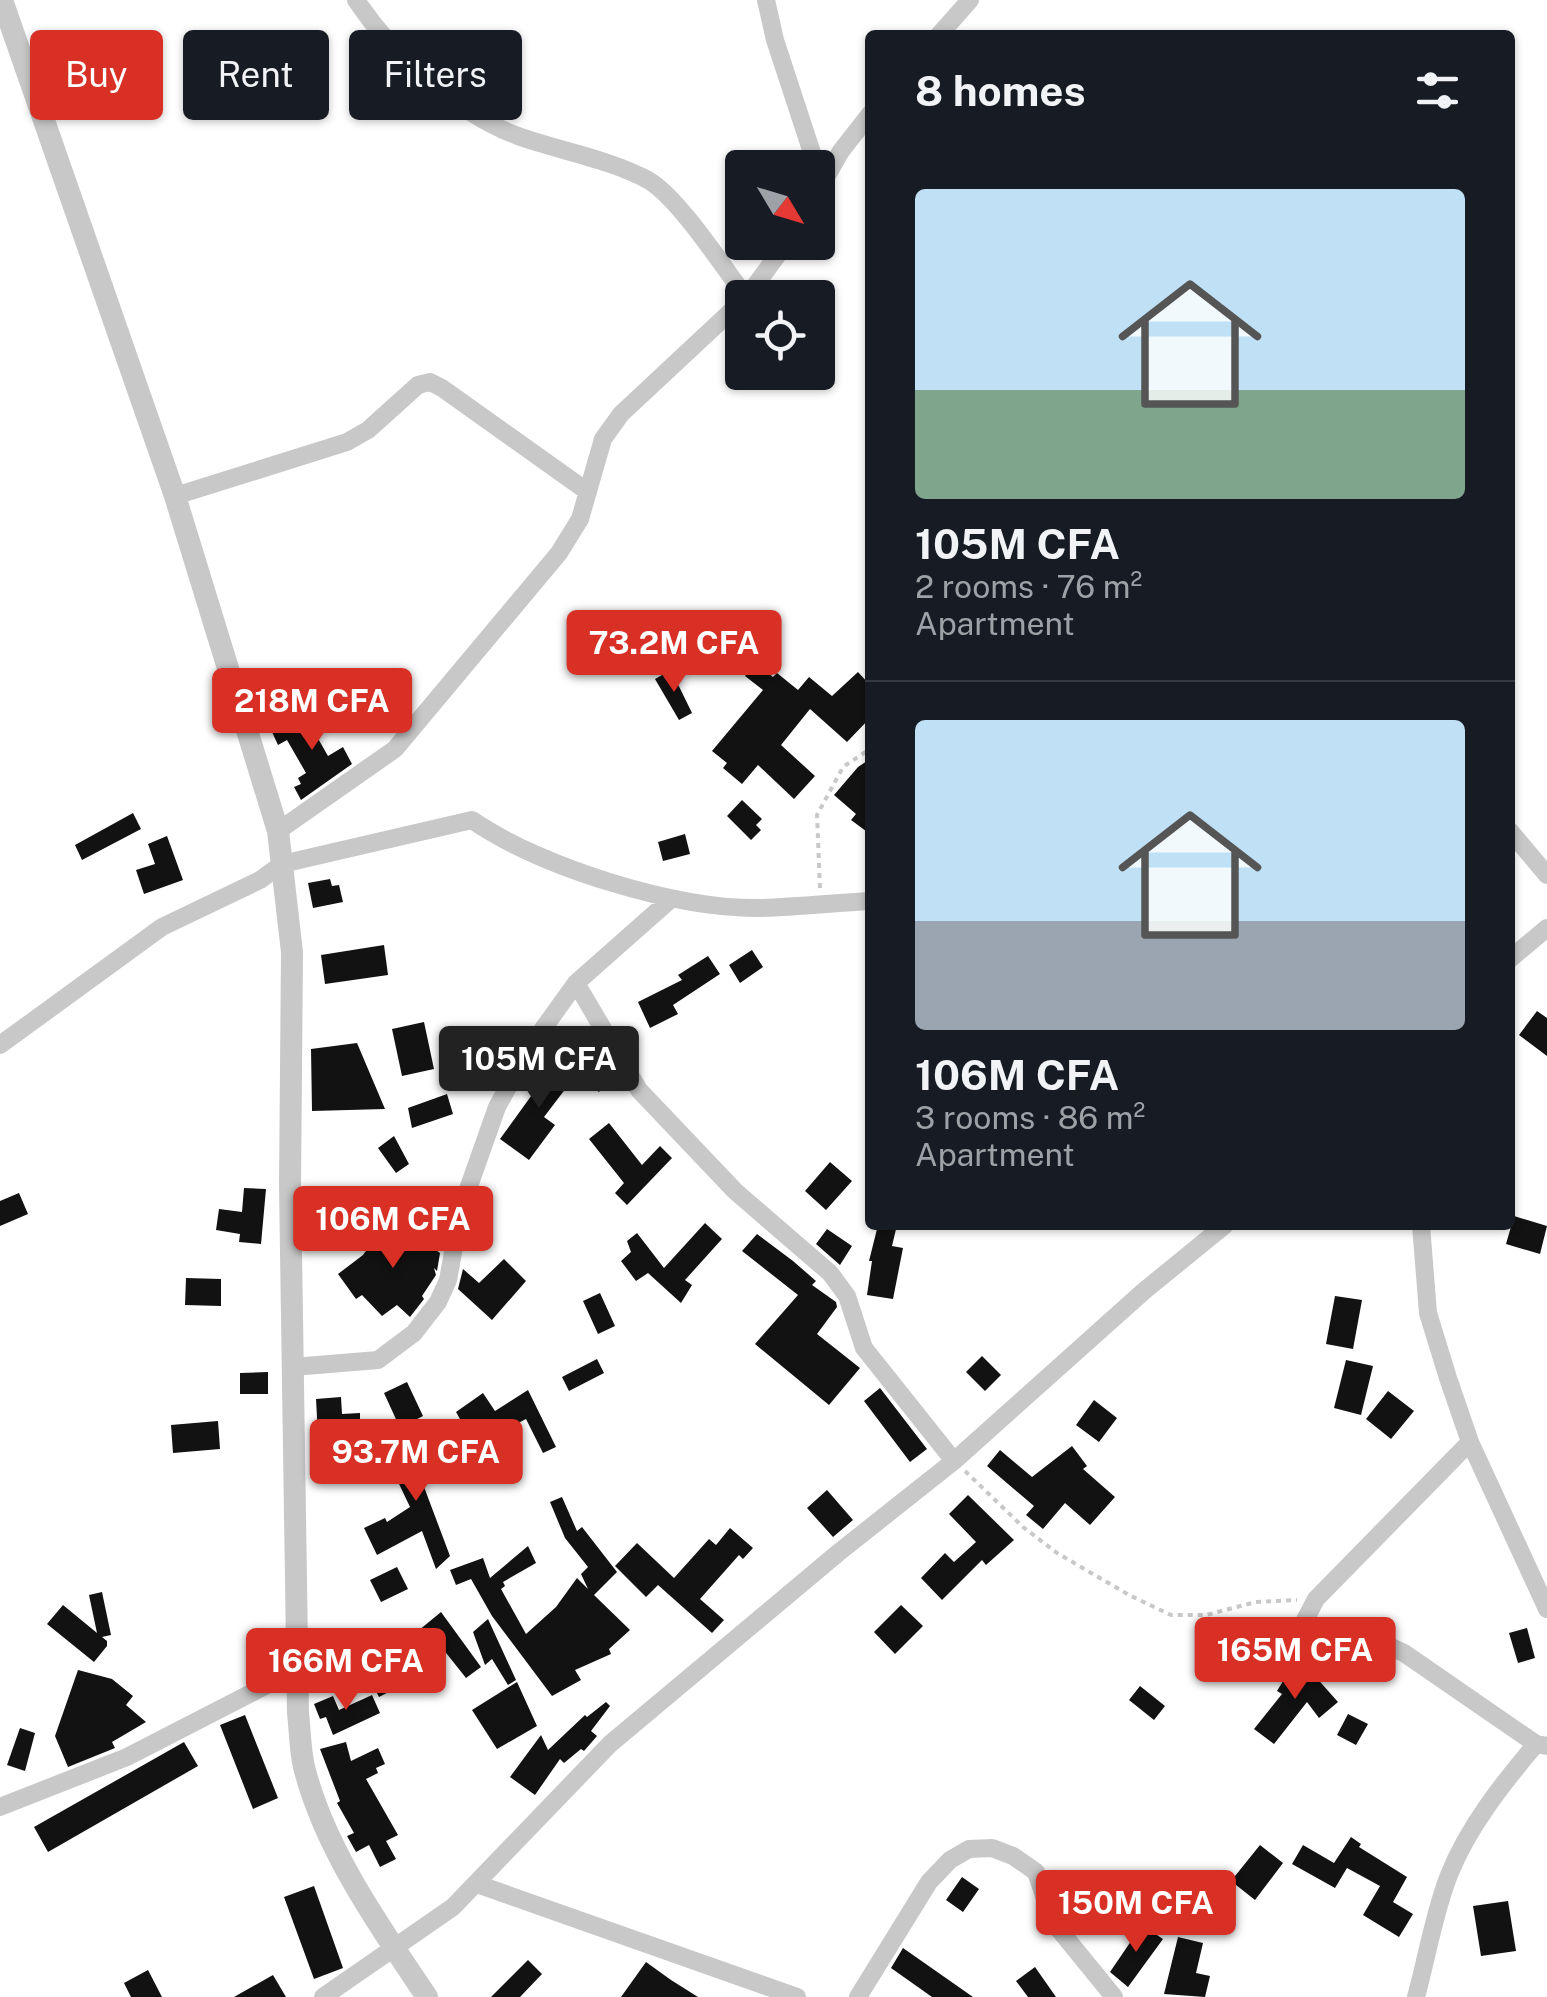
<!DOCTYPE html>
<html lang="en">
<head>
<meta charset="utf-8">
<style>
  body { margin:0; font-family:"Public Sans",sans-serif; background:#242831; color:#f1f3f6; height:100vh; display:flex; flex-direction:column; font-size:38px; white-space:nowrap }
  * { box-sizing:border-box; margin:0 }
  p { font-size:32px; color:#9ea1a6 }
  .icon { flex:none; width:55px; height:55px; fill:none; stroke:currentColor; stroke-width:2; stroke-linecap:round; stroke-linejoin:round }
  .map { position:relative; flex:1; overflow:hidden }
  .sheet { position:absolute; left:865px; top:30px; width:650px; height:1200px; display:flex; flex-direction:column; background:#171b24; border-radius:10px; box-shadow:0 2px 8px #0004 }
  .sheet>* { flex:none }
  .top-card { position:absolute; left:30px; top:30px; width:685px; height:90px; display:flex; gap:20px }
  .needle { width:65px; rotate:128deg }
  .fabs { position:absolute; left:725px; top:150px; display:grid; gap:20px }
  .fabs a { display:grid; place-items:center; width:110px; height:110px; border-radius:10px; background:#171b24; box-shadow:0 2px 8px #0004; font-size:50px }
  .price { position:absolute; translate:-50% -85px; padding:0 22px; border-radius:10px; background:#d93025; color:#fff; font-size:32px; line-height:65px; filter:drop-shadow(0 2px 5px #0008) }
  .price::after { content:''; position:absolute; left:50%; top:60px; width:30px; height:22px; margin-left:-15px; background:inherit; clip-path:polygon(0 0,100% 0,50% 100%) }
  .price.selected { background:#222; color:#fff }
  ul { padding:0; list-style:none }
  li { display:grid; align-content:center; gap:20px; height:530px; padding:0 50px }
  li+li { border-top:2px solid #363941 }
  li span { display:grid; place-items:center; height:310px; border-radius:10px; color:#555 }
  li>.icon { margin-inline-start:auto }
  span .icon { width:180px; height:180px; fill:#fffc; stroke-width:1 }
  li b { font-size:42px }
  h2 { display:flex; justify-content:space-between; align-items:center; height:120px; padding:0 50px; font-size:42px }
  .tag { padding:0 35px; border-radius:10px; background:#171b24; box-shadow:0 2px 8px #0004; font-size:35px; line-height:90px }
  .tag.selected { background:#d93025; color:#fff }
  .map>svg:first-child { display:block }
  .building { fill:#121212 }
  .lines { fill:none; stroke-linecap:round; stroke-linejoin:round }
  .path { stroke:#c8c8c8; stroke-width:4; stroke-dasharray:5 5; stroke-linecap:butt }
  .minor { stroke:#c8c8c8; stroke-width:18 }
  .tertiary { stroke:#c8c8c8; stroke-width:22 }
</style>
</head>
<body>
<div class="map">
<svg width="1547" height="1997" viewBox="0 0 1547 1997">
  <rect width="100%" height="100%" fill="#fff"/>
  <!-- building -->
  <path class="building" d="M756 663 773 677 777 673 798 690 809 677 832 696 858 672 870 685V718L847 742 810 709 781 745 815 776 794 799 758 765 742 784 723 768 727 763 712 751 763 690 745 676Z
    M671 670 692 713 679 720 655 679Z
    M320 707 326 720 312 728 328 756 343 747 352 764 301 800 294 787 301 784 298 778 306 773 287 740 278 745 272 732Z
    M870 759V834L851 820 856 814 834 795 858 767Z
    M742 800 762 819 756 825 761 830 751 840 727 816Z
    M133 813 141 829 82 860 75 845Z
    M685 834 690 854 663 861 658 842Z
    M167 836 183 880 144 894 136 870 155 864 148 844Z
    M330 879 332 886 339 885 343 902 313 908 308 883Z
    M384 945 388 975 325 984 321 955Z
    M752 950 763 967 740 983 729 965Z
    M708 956 720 974 673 1005 678 1014 650 1028 638 1002 682 980 678 975Z
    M1537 1011 1547 1018V1056L1519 1035Z
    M424 1022 434 1069 402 1076 392 1029Z
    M357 1043 385 1109 312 1111 311 1049Z
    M560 1056 579 1071 544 1117 555 1125 529 1160 500 1139Z
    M598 1056 614 1072 599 1092 581 1079Z
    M447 1094 453 1114 412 1128 408 1108Z
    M609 1123 642 1165 660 1146 672 1158 627 1205 615 1193 624 1183 589 1139Z
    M394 1136 409 1164 396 1173 378 1148Z
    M830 1162 852 1181 826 1210 805 1191Z
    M244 1188 266 1189 261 1244 239 1242 240 1234 216 1230 219 1209 242 1212Z
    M19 1193 28 1214 0 1226V1201Z
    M1514 1216 1547 1226 1540 1254 1506 1244Z
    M390 1218 440 1253 437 1271 434 1268 436 1275 422 1296 424 1299 410 1317 397 1305 382 1316 362 1295 356 1299 338 1274 363 1255Z
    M705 1223 722 1239 685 1280 692 1285 681 1303 648 1273 636 1281 621 1261 631 1252 627 1241 637 1233 664 1268Z
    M878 1225H897L892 1246 903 1248 893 1299 867 1295 872 1261H869Z
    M827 1229 852 1246 840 1265 816 1244Z
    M757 1234 793 1261 816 1281 812 1285 836 1302 837 1307 817 1334 860 1368 829 1405 755 1344 798 1295 742 1251Z
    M504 1259 526 1281 492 1320 458 1289 463 1269 479 1283Z
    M186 1278 221 1279V1306L185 1305Z
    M600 1293 615 1326 598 1334 583 1301Z
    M1335 1296 1362 1300 1353 1349 1326 1344Z
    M982 1356 1001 1375 985 1391 966 1372Z
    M597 1359 604 1373 569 1391 562 1377Z
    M1346 1360 1373 1366 1361 1415 1334 1408Z
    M268 1372V1394H240V1373Z
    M407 1382 423 1416 400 1428 384 1393Z
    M880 1388 927 1449 910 1462 864 1401Z
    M528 1390 556 1447 543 1453 526 1419 495 1435 504 1447 491 1458 464 1426 456 1412 483 1393 495 1411Z
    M1388 1391 1414 1411 1391 1439 1366 1419Z
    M341 1397 342 1414 360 1413V1430L340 1431 343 1472 330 1473 326 1435 318 1436 316 1399Z
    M1094 1400 1117 1418 1099 1442 1076 1425Z
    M218 1421 220 1449 173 1453 171 1425Z
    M461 1428 468 1439 418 1471 450 1556 436 1569 422 1531 377 1555 364 1528 385 1518 387 1522 410 1507 391 1467Z
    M1072 1446 1087 1466 1083 1469 1115 1497 1090 1525 1065 1503 1043 1529 1026 1515 1034 1506 987 1466 1000 1450 1032 1477Z
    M827 1490 853 1520 833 1537 807 1508Z
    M968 1495 1014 1540 986 1565 982 1560 942 1600 921 1578 945 1553 954 1562 976 1542 949 1514Z
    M562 1497 577 1531 582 1527 617 1572 594 1595 630 1630 609 1649 611 1654 575 1670 581 1680 552 1696 492 1616 471 1579 456 1585 450 1570 483 1558 490 1578 528 1546 536 1563 503 1582 505 1586 501 1589 526 1634 556 1607 577 1578 588 1589 581 1574 588 1567 565 1538 550 1502Z
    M730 1528 753 1548 743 1559 739 1555 700 1599 724 1620 712 1633 658 1585 646 1597 615 1566 637 1543 674 1578 709 1539 716 1545Z
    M397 1567 408 1589 381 1602 370 1580Z
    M102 1592 111 1635 102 1637 107 1641V1646L94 1662 47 1624 63 1605 97 1633 89 1595Z
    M901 1605 923 1626 895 1654 874 1632Z
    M441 1612 481 1667 466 1678 435 1639 403 1662 412 1680 379 1697 357 1654 386 1640 388 1645 399 1640 401 1645Z
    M488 1619 516 1680 508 1685 492 1659 485 1665 473 1632Z
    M1527 1628 1535 1658 1518 1663 1509 1633Z
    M1294 1663 1314 1675 1338 1702 1319 1718 1307 1702 1274 1744 1254 1729 1282 1694 1277 1691Z
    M78 1670 112 1679 133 1696 126 1705 146 1722 112 1742 115 1748 68 1767 55 1736Z
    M517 1682 537 1726 497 1749 472 1710Z
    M1140 1686 1165 1706 1154 1720 1129 1700Z
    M372 1695 380 1713 333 1735 326 1717 320 1719 314 1704 333 1696 339 1710Z
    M606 1702 610 1706 591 1731 597 1736 584 1751 581 1749 564 1763 560 1759 535 1795 510 1777 541 1735 548 1750 585 1715 587 1717Z
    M1348 1714 1368 1724 1356 1745 1337 1735Z
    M245 1715 278 1798 253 1809 220 1725Z
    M20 1728 35 1733 25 1771 7 1765Z
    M184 1742 198 1766 48 1852 34 1827Z
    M346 1742 351 1761 378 1748 385 1764 376 1768 378 1773 366 1779 398 1835 386 1841 396 1859 380 1867 369 1845 356 1852 347 1836 354 1833 337 1803 340 1801 320 1749Z
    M1351 1837 1361 1844 1359 1847 1407 1877 1393 1902 1413 1914 1399 1937 1363 1915 1380 1886 1347 1868 1335 1888 1292 1864 1303 1845 1334 1863Z
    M1260 1845 1283 1863 1255 1900 1231 1881Z
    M962 1877 979 1889 963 1912 946 1900Z
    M314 1886 343 1968 314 1979 284 1897Z
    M1508 1901 1516 1951 1481 1956 1473 1906Z
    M1142 1925 1163 1939 1128 1987 1110 1972Z
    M1178 1937 1203 1943 1196 1973 1210 1976 1205 1997 1164 1994Z
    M903 1948 973 1997H932L891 1968Z
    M528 1960 542 1974 520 1997H491Z
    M646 1962 671 1980 698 1997H621Z
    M1035 1967 1056 1997H1028L1016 1981Z
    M148 1970 162 1997H131L124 1983Z
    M273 1975 286 1997H234Z"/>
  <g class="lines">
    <!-- path -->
    <path class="path" d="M820 888 817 815 843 767 870 749
      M965 1471 1023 1527 1057 1553 1129 1595 1171 1615H1206L1256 1602 1297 1600"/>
    <!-- minor -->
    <path class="minor" d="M356 0C392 54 456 113 518 136 560 151 609 159 648 180 679 198 723 267 746 297
      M766 0 775 40 817 168
      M939 35 970 0
      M818 191 841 151 870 114
      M746 298 787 242
      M175 496 347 442 368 430 418 385 430 382 442 388 588 492
      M278 831 395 749 559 553 580 519 603 439 621 414 742 301
      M1510 831 1547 875
      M1510 959 1547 928
      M576 983 639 1090 735 1191 830 1273 847 1296 864 1348 954 1461
      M0 1045 162 927 260 880 282 864 472 820C542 868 678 910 763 908 798 907 834 903 870 901
      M1421 1225 1428 1313 1448 1378 1470 1442 1547 1609
      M293 1367 378 1360 414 1333 438 1302 448 1280 461 1209 497 1107 530 1047 576 983 671 899
      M1470 1442 1316 1599 1295 1639 1336 1649 1391 1647 1404 1653 1536 1744
      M0 1807 127 1757 298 1669
      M477 1884 797 1997
      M323 1997 453 1907 610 1744 838 1553 954 1461 1144 1291 1225 1225
      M858 1997 929 1882 950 1860 969 1849 992 1848 1013 1856 1036 1872 1053 1922 1114 1997
      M1416 1997C1427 1957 1434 1913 1449 1875 1468 1827 1503 1783 1536 1744L1547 1746"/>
    <!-- tertiary -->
    <path class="tertiary" d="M2 0 175 496 278 831 292 952 290 1185 298 1713C300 1730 300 1750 304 1767 325 1850 380 1927 427 1997"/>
  </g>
</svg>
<div class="fabs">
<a><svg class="needle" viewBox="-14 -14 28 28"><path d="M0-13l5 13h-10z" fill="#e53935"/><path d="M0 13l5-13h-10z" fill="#9ea1a6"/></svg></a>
<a><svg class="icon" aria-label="locate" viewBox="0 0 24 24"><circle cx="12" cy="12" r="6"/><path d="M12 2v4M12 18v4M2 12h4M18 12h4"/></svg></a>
</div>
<b class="price" style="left:674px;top:695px">73.2M CFA</b>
<b class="price" style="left:312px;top:753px">218M CFA</b>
<b class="price selected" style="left:539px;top:1111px">105M CFA</b>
<b class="price" style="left:393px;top:1271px">106M CFA</b>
<b class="price" style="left:416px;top:1504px">93.7M CFA</b>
<b class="price" style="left:1295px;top:1702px">165M CFA</b>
<b class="price" style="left:346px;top:1713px">166M CFA</b>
<b class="price" style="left:1136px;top:1955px">150M CFA</b>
<div class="top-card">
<a class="tag selected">Buy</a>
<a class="tag">Rent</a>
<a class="tag">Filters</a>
</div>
<section class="sheet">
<h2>8 homes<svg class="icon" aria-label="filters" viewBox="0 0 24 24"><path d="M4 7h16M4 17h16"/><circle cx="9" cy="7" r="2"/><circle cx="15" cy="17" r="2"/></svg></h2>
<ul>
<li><span style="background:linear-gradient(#bfe0f5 65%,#7fa58c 0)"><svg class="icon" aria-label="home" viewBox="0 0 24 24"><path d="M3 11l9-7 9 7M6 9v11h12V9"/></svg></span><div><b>105M CFA</b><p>2 rooms · 76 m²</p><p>Apartment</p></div></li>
<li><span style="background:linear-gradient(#bfe0f5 65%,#9aa5b1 0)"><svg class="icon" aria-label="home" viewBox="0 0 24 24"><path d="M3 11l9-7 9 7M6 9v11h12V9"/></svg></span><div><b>106M CFA</b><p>3 rooms · 86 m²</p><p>Apartment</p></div></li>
</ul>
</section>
</div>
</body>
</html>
